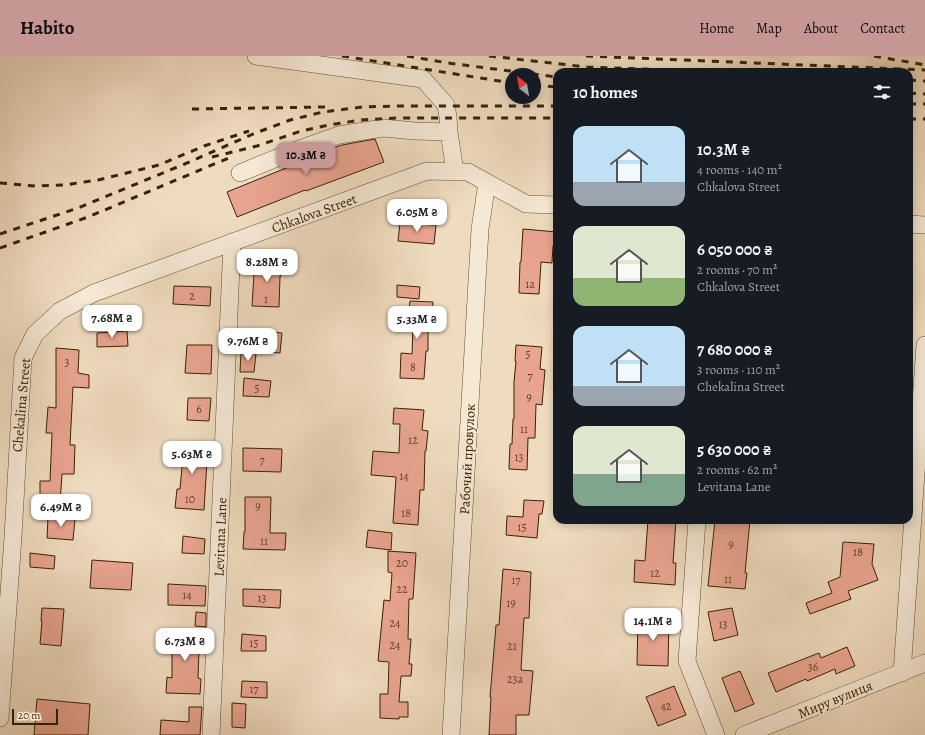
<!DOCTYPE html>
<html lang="en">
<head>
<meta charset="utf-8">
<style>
  body { margin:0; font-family:Alegreya,serif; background:#242831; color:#f1f3f6; height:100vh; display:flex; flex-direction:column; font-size:15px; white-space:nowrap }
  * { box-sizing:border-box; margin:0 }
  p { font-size:13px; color:#9ea1a6 }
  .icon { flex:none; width:22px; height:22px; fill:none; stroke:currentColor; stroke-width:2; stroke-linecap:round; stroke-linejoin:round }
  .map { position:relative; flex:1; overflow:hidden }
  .drawer { position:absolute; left:553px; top:12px; width:360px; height:456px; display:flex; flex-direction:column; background:#171b24; border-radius:12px; box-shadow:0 2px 10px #0003 }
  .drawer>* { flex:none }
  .needle { width:26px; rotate:329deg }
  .buttons { position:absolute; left:505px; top:12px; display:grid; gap:8px }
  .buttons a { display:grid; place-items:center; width:36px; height:36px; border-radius:50%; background:#171b24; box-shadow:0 2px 10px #0003; font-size:20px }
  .scale { position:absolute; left:12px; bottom:10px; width:46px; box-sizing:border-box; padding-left:4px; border:2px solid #382302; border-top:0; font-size:11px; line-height:14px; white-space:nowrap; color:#382302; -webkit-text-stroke:3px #f5e8d5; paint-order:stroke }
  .price { position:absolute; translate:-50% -34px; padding:0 9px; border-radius:8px; background:#fff; color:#222; font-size:13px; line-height:26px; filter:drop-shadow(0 1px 2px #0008) }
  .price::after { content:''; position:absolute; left:50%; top:24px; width:12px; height:9px; margin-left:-6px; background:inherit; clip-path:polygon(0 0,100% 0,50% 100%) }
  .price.current { background:#c59692; color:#111 }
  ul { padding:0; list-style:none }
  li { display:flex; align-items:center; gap:12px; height:100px; padding:0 20px }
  li span { display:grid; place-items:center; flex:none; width:112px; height:80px; border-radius:12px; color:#555 }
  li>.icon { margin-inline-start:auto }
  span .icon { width:48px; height:48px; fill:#fffc; stroke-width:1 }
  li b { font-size:17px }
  h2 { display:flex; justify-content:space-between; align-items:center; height:48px; padding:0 20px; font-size:17px }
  header { display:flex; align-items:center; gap:24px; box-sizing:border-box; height:56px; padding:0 20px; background:#c59692; color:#111 }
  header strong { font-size:19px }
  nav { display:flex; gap:22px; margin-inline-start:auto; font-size:14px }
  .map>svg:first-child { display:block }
  .building { fill:#e9a48f; stroke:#382302 }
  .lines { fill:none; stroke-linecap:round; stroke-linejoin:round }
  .minor-casing { stroke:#665131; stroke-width:18 }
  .minor { stroke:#f5e8d5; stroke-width:17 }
  .rail { stroke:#382302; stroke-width:3; stroke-dasharray:7 7; stroke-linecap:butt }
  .labels { text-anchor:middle; stroke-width:3; stroke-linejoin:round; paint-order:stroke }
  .number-label { font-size:12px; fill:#644325 }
  .street-label { font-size:14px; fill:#382302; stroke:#f5e8d5 }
</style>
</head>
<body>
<header>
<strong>Habito</strong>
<nav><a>Home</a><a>Map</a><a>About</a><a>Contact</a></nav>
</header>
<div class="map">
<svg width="925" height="679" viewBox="0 0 925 679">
  <rect width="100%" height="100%" fill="#efdbbf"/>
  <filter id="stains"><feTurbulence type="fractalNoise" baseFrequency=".005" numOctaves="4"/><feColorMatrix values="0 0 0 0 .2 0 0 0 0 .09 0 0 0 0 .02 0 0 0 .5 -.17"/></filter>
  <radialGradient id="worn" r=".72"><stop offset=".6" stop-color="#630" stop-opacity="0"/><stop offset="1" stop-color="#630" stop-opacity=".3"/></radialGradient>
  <!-- building -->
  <path class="building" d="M375 83 384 106 306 135 305 134 237 161 227 136 296 108 295 106 342 89Z
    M400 167 436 169 434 188 398 185Z
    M523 173 557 176V191L553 190 552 207 541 206 539 238 519 237 520 206H521Z
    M255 202 280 204 281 220H280L279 251 252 250Z
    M397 229 420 231 419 243 397 241Z
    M174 230 211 231 210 250 173 248Z
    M410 245 433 246 431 272H428V295H426L424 323 400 322 401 297 412 298 413 271 407 270Z
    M248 274 282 277 280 297 247 294Z
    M127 275 128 290 97 291V277Z
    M187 289H212L211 318 185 317Z
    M516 289 542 291 540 313 545 314 542 349 536 348 535 382H528L527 414 509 413 510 388H512L513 363H514V326L516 305H515Z
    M56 292 79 294 78 317 89 319V332L73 331 70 389H75L74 418H62L60 447 40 445V425H50L52 377H46L48 351 56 352Z
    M241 296 256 298 254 316H240Z
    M244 322 271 325 269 341 243 340Z
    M188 342H211L209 365 187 364Z
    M394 352 424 354 422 374 428 375 426 395H425L424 434H420L418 469 393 467 396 421 371 419 373 395 399 397 400 368H393Z
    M171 386 208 389 204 454 175 452 177 433H180L183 401 171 400Z
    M243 392 282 393 281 416 243 415Z
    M245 441H271L270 477H286L285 494 243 493 244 476H245Z
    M524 444 544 445 542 458H539L537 482 506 479 507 460 523 461Z
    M48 461 75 463 73 484 47 482Z
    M648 464H676L673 507H676L675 529 634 526 635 504 645 505Z
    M715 464H750L745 517H747L745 533 708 530Z
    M368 474 392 477 391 494 366 491Z
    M183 480 205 483 204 498 182 497Z
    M843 486 874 488 872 508 878 524 848 535 851 543 810 558 806 547 832 537 828 526 840 521Z
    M388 495 416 497 413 543H409L408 583H411L409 608H412L411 620H401L399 646H408V661H399V663L380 662V638H388L389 606 378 605 384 544 390 545 392 517 388 516Z
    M30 497 55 500 54 513 30 511Z
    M92 504 133 507 131 534 90 532Z
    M503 513 531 516 529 562H524L521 614 533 615 529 659H516V679H489L491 641H490L496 569H499Z
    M168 528 206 530 205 550 168 549Z
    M243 533 281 534 280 552 243 550Z
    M42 552 64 553 61 590 40 588 42 565H41Z
    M732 552 738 579 714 585 708 556Z
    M196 556 206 557V571L195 570Z
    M638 562 669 563 668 610 637 609Z
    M168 575 203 576 202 595H199L198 622 201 623 200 638 166 637 167 621 172 622V594L167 593Z
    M242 578 266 580V595H241Z
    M847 591 855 610 836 618 835 613 807 625 806 623 776 636 768 617 819 597 821 602Z
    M740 615 754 648 735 656 722 622Z
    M242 625 267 626V642L241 641Z
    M674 630 686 659 658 670 646 641Z
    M37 643 90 648 88 679H34Z
    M232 647 246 648 245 672 232 671Z
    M189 651H202L200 679H160L161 664 189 666Z"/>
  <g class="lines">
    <defs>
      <path id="minor" d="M256 0 423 23 446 49 448 61 449 76 455 116
        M240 117 294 95 339 79 383 72 415 75 449 76
        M909 168 925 169
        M697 464 687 605 716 679
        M902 617 925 289
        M0 662 13 481 23 302 35 278 60 255 94 237 427 115 468 116 526 148 557 149
        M211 679 232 186
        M451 679 480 173 487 127
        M744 679 925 607"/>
    </defs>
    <!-- minor casing -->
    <use href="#minor" class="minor-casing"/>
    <!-- minor -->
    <use href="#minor" class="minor"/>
    <!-- rail -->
    <path class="rail" d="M342 0 512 27
      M407 0 448 7 557 21
      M489 0 587 11 731 16
      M586 0 925 14
      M874 0 925 9
      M909 24 925 25
      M534 29 557 31
      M909 37 925 38
      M909 48H925
      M192 53 326 51
      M909 63H925
      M212 101 257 90 301 75 329 69 361 64 396 62H557
      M0 127 35 130 64 129 98 124 159 109 204 90 249 75
      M0 178 78 152 187 107 253 78 290 64 323 56 362 51 396 50H557
      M0 192 88 161 231 101"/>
  </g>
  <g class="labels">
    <!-- number labels -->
    <g class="number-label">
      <text x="530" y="232">1а</text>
      <text x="192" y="244">2</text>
      <text x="266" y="247">1</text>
      <text x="528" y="302">5</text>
      <text x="67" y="310">3</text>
      <text x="413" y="315">8</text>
      <text x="530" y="324">7</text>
      <text x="257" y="336">5</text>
      <text x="529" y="345">9</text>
      <text x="199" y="357">6</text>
      <text x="524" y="377">11</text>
      <text x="413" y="388">12</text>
      <text x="519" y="405">13</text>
      <text x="262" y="408">7</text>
      <text x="404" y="424">14</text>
      <text x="190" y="447">10</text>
      <text x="258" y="454">9</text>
      <text x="406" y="461">18</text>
      <text x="522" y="475">15</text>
      <text x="264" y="489">11</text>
      <text x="731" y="492">9</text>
      <text x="858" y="500">18</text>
      <text x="402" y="511">20</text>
      <text x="655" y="521">12</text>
      <text x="728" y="527">11</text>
      <text x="516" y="528">17</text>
      <text x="402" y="537">22</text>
      <text x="187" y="543">14</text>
      <text x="262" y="546">13</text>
      <text x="511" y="551">19</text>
      <text x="395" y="571">24</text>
      <text x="723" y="572">13</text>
      <text x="254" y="591">15</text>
      <text x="395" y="593">24</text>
      <text x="512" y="594">21</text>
      <text x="813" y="615">36</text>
      <text x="515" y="627">23а</text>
      <text x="254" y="637">17</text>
      <text x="666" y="654">42</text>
    </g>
    <!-- street labels -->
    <g class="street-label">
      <text transform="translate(314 157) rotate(-20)" y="5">Chkalova Street</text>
      <text transform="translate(21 349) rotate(-85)" y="5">Chekalina Street</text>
      <text transform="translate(467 403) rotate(-87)" y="5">Рабочий провулок</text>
      <text transform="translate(220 481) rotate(-88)" y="5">Levitana Lane</text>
      <text transform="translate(835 643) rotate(-22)" y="5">Миру вулиця</text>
    </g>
  </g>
  <rect width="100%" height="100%" filter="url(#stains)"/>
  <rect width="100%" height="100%" fill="url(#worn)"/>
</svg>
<div class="buttons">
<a><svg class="needle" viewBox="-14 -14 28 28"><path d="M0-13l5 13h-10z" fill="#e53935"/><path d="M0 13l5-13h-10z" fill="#9ea1a6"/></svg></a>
</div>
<div class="scale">20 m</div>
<b class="price current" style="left:306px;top:120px">10.3M ₴</b>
<b class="price" style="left:417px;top:177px">6.05M ₴</b>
<b class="price" style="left:267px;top:227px">8.28M ₴</b>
<b class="price" style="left:112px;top:283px">7.68M ₴</b>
<b class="price" style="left:417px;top:284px">5.33M ₴</b>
<b class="price" style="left:248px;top:306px">9.76M ₴</b>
<b class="price" style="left:192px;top:419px">5.63M ₴</b>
<b class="price" style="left:61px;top:472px">6.49M ₴</b>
<b class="price" style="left:653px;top:586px">14.1M ₴</b>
<b class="price" style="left:185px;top:606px">6.73M ₴</b>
<section class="drawer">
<h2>10 homes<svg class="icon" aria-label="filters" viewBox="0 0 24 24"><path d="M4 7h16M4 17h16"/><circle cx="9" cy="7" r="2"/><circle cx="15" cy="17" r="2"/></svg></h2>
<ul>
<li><span style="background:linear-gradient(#bfe0f5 70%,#9aa5b1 0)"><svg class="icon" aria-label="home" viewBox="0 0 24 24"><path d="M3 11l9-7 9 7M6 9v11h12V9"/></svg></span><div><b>10.3M ₴</b><p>4 rooms · 140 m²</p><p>Chkalova Street</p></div></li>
<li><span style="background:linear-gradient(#dfe7d0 65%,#8fb573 0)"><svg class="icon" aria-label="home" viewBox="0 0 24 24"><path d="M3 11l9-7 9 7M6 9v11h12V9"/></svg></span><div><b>6 050 000 ₴</b><p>2 rooms · 70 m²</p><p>Chkalova Street</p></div></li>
<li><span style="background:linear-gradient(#bfe0f5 75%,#9aa5b1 0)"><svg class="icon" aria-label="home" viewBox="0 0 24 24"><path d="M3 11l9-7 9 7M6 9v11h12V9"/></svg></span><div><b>7 680 000 ₴</b><p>3 rooms · 110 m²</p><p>Chekalina Street</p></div></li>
<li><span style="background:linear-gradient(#dfe7d0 60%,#7fa58c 0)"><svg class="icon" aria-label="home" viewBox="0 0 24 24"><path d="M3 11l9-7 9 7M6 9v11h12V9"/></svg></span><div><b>5 630 000 ₴</b><p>2 rooms · 62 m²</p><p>Levitana Lane</p></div></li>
</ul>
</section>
</div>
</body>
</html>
